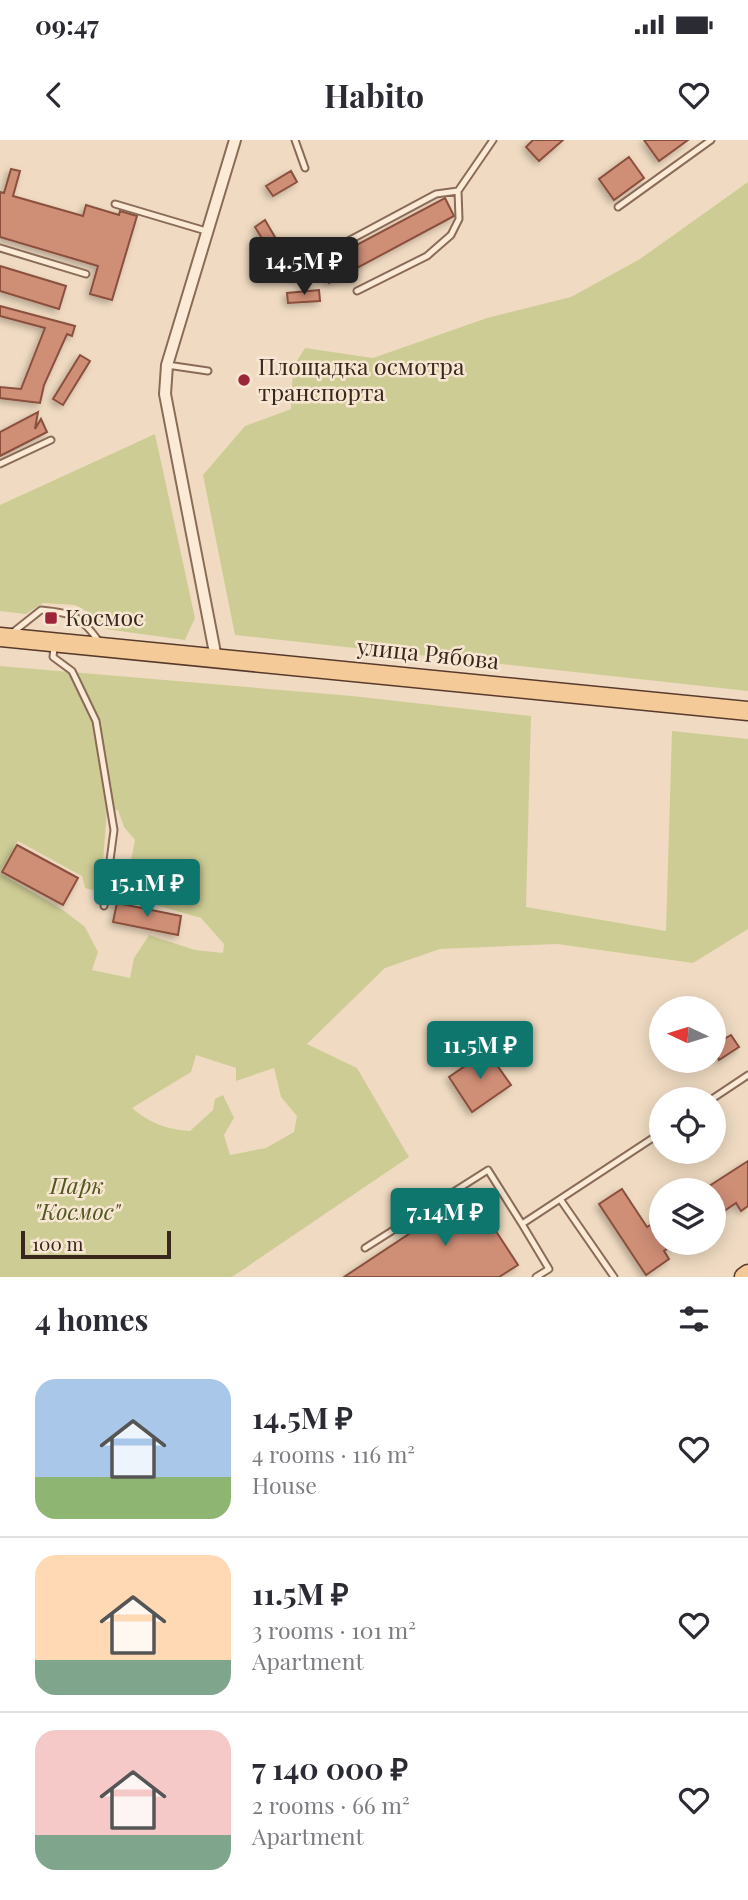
<!DOCTYPE html>
<html lang="en">
<head>
<meta charset="utf-8">
<style>
  body { margin:0; font-family:"Playfair Display",serif; background:#f7f7f7; color:#2b2b33; height:100vh; display:flex; flex-direction:column; font-size:26px; white-space:nowrap }
  * { box-sizing:border-box; margin:0 }
  p { font-size:23px; color:#7c7c81 }
  .icon { flex:none; width:38px; height:38px; fill:none; stroke:currentColor; stroke-width:2; stroke-linecap:round; stroke-linejoin:round }
  .map { position:relative; height:1137px; overflow:hidden }
  .details { display:flex; flex-direction:column; background:#fff; flex:1 }
  .details>* { flex:none }
  .needle { width:46px; rotate:274deg }
  .tools { position:absolute; left:649px; top:856px; display:grid; gap:14px }
  .tools a { display:grid; place-items:center; width:77px; height:77px; border-radius:50%; background:#fff; box-shadow:0 4px 18px #0003; font-size:35px }
  .scale { position:absolute; left:21px; bottom:18px; width:150px; box-sizing:border-box; padding-left:7px; border:4px solid #39271d; border-top:0; font-size:19px; line-height:24px; white-space:nowrap; color:#39271d; -webkit-text-stroke:5px #f7e7d2; paint-order:stroke }
  .price { position:absolute; translate:-50% -60px; padding:0 16px; border-radius:7px; background:#0f766e; color:#fff; font-size:23px; line-height:46px; filter:drop-shadow(0 2px 4px #0008) }
  .price::after { content:''; position:absolute; left:50%; top:42px; width:21px; height:16px; margin-left:-10px; background:inherit; clip-path:polygon(0 0,100% 0,50% 100%) }
  .price.current { background:#222; color:#fff }
  ul { padding:0; list-style:none }
  li { display:flex; align-items:center; gap:21px; height:175px; padding:0 35px }
  li+li { border-top:2px solid #e1e1e2 }
  li span { display:grid; place-items:center; flex:none; width:196px; height:140px; border-radius:21px; color:#555 }
  li>.icon { margin-inline-start:auto }
  span .icon { width:84px; height:84px; fill:#fffc; stroke-width:1 }
  li b { font-size:30px }
  h2 { display:flex; justify-content:space-between; align-items:center; height:84px; padding:0 35px; font-size:30px }
  .status { display:flex; justify-content:space-between; align-items:center; height:49px; padding:0 35px; background:#fff; direction:ltr }
  .status svg { height:19px; fill:currentColor }
  header { display:flex; justify-content:space-between; align-items:center; height:91px; padding:0 35px; background:#fff; font-size:32px; font-weight:700 }
  .map>svg:first-child { display:block }
  .green { fill:#cecc95; fill-rule:evenodd }
  .building { fill:#cf8e76; stroke:#8a503d; stroke-width:2; filter:url(#shadow) }
  .lines { fill:none; stroke-linecap:round; stroke-linejoin:round }
  .service-casing { stroke:#8a6b58; stroke-width:9 }
  .minor-casing { stroke:#8a6b58; stroke-width:14 }
  .primary-casing { stroke:#583a2d; stroke-width:21 }
  .service { stroke:#faead6; stroke-width:5 }
  .minor { stroke:#faead6; stroke-width:10 }
  .primary { stroke:#f4ca98; stroke-width:18 }
  .poi-dot { fill:#9c2638; stroke:#f7e7d2; stroke-width:2.5 }
  .labels { text-anchor:middle; stroke-width:5; stroke-linejoin:round; paint-order:stroke }
  .poi-label { font-size:23px; fill:#39271d; stroke:#f7e7d2; text-anchor:start }
  .street-label { font-size:23px; fill:#39271d; stroke:#f7e7d2 }
  .park-label { font-size:23px; font-style:italic; fill:#515723; stroke:#f7e7d2 }
</style>
</head>
<body>
<div class="status"><b>09:47</b><svg viewBox="0 0 49 12"><path d="M0 12V9h3v3zM5 12V6h3v6zM10 12V3h3v9zM15 12V0h3v12zM26 1h20v11H26zM47 4h2v5h-2z"/></svg></div>
<header><svg class="icon" aria-label="back" viewBox="0 0 24 24"><path d="M15 5l-7 7 7 7"/></svg>Habito<svg class="icon" aria-label="heart" viewBox="0 0 24 24"><path d="M12 20l-8-8c-3-5 5-10 8-4 3-6 11-1 8 4z"/></svg></header>
<div class="map">
<svg width="748" height="1137" viewBox="0 0 748 1137">
  <defs>
    <filter id="shadow"><feDropShadow dx="-3" dy="3" stdDeviation="3.5" flood-color="#0004"/></filter>
  </defs>
  <rect width="100%" height="100%" fill="#f0dbc2"/>
  <!-- green -->
  <path class="green" d="M748 42V551L235 495 203 335 245 286 291 269 293 227 305 208 373 218 487 178 571 157 640 119Z
    M155 294 195 478 185 500 105 489 93 475 75 465 43 463 26 474 0 471V365Z
    M0 526 352 556 531 576 526 767 666 791 672 591 748 599V789L693 823 557 804 440 809 385 828 307 904 357 928 409 1017 232 1137H0V733L63 770 85 787 98 812 92 830 130 838 134 818 149 795 195 810 223 813 224 804 201 778 149 763 144 740 131 720 135 700 124 687 118 670H107L102 735 97 751 85 748 82 736 18 701 0 732ZM196 915 236 928V941L274 928 281 957 297 976 294 992 266 1008 230 1015 224 995 234 978 223 955 215 959 213 970 190 991C168 990 149 983 132 968L191 932Z"/>
  <!-- building -->
  <path class="building" d="M533 0H563L539 21 526 7Z
    M644 0H688L659 21Z
    M629 17 644 38 614 60 599 39Z
    M11 29 20 31 13 56 83 76 86 65 119 75 120 71 137 76 112 160 90 154 98 126 0 97V52L4 53Z
    M291 31 297 42 273 56 266 46Z
    M445 58 454 76 329 143 319 125Z
    M265 80 279 104 269 110 255 87Z
    M295 115 305 130 293 138 283 122Z
    M0 126 66 146 59 169 0 151Z
    M319 150 320 161 288 163 287 153Z
    M0 166 75 186 72 196 67 194 44 245 40 263 0 258V247L21 249 45 188 0 176Z
    M80 215 90 221 63 265 53 259Z
    M38 272 35 289 41 279 47 292 0 316V292Z
    M17 705 78 738 63 765 2 732Z
    M117 763 181 776 178 795 113 782Z
    M731 895 739 907 719 920 714 905Z
    M487 911 511 945 472 972 449 937Z
    M748 1021V1066L741 1071 736 1063 714 1078V1050H703Z
    M622 1049 647 1087 662 1078V1102H676L664 1111 669 1119 646 1135 599 1064Z
    M471 1053 518 1125 499 1137H344Z"/>
  <g class="lines">
    <defs>
      <path id="service" d="M295 0 305 28
        M115 64 206 91
        M618 67 711 0
        M337 107 436 54 458 51
        M0 108 86 134
        M357 151 427 116 451 95 459 79 458 51 493 0
        M167 225 208 231
        M0 324 51 300
        M12 493 41 470C74 473 81 476 100 503
        M54 507 53 517 72 531 96 581 114 690 104 766
        M712 959 748 935
        M560 1059 614 1137
        M522 1084 549 1129 536 1137
        M365 1108 488 1030 522 1084 662 992"/>
      <path id="minor" d="M216 518 165 254 167 225 235 0"/>
      <path id="primary" d="M0 497 748 571
        M744 1137 748 1134"/>
    </defs>
    <!-- service casing -->
    <use href="#service" class="service-casing"/>
    <!-- minor casing -->
    <use href="#minor" class="minor-casing"/>
    <!-- primary casing -->
    <use href="#primary" class="primary-casing"/>
    <!-- service -->
    <use href="#service" class="service"/>
    <!-- minor -->
    <use href="#minor" class="minor"/>
    <!-- primary -->
    <use href="#primary" class="primary"/>
  </g>
  <!-- markers -->
  <g class="poi-dot">
    <circle cx="244" cy="240" r="7"/>
    <rect x="44" y="471" width="14" height="14" rx="3.5"/>
  </g>
  <g class="labels">
    <!-- poi labels -->
    <g class="poi-label">
      <text x="258" y="235">Площадка осмотра<tspan x="258" dy="26">транспорта</tspan></text>
      <text x="65" y="486">Космос</text>
    </g>
    <!-- street labels -->
    <g class="street-label">
      <text transform="translate(428 514) rotate(6)" y="8">улица Рябова</text>
    </g>
    <!-- park labels -->
    <g class="park-label">
      <text x="77" y="1054">Парк<tspan x="77" dy="26">"Космос"</tspan></text>
    </g>
  </g>
</svg>
<div class="tools">
<a><svg class="needle" viewBox="-14 -14 28 28"><path d="M0-13l5 13h-10z" fill="#e53935"/><path d="M0 13l5-13h-10z" fill="#7c7c81"/></svg></a>
<a><svg class="icon" aria-label="locate" viewBox="0 0 24 24"><circle cx="12" cy="12" r="6"/><path d="M12 2v4M12 18v4M2 12h4M18 12h4"/></svg></a>
<a><svg class="icon" aria-label="layers" viewBox="0 0 24 24"><path d="M12 4l9 5-9 5-9-5zM3 14l9 5 9-5"/></svg></a>
</div>
<div class="scale">100 m</div>
<b class="price current" style="left:304px;top:157px">14.5M ₽</b>
<b class="price" style="left:147px;top:779px">15.1M ₽</b>
<b class="price" style="left:480px;top:941px">11.5M ₽</b>
<b class="price" style="left:445px;top:1108px">7.14M ₽</b>
</div>
<section class="details">
<h2>4 homes<svg class="icon" aria-label="filters" viewBox="0 0 24 24"><path d="M4 7h16M4 17h16"/><circle cx="9" cy="7" r="2"/><circle cx="15" cy="17" r="2"/></svg></h2>
<ul>
<li><span style="background:linear-gradient(#a9c7e8 70%,#8fb573 0)"><svg class="icon" aria-label="home" viewBox="0 0 24 24"><path d="M3 11l9-7 9 7M6 9v11h12V9"/></svg></span><div><b>14.5M ₽</b><p>4 rooms · 116 m²</p><p>House</p></div><svg class="icon" aria-label="heart" viewBox="0 0 24 24"><path d="M12 20l-8-8c-3-5 5-10 8-4 3-6 11-1 8 4z"/></svg></li>
<li><span style="background:linear-gradient(#ffd9b3 75%,#7fa58c 0)"><svg class="icon" aria-label="home" viewBox="0 0 24 24"><path d="M3 11l9-7 9 7M6 9v11h12V9"/></svg></span><div><b>11.5M ₽</b><p>3 rooms · 101 m²</p><p>Apartment</p></div><svg class="icon" aria-label="heart" viewBox="0 0 24 24"><path d="M12 20l-8-8c-3-5 5-10 8-4 3-6 11-1 8 4z"/></svg></li>
<li><span style="background:linear-gradient(#f6c9c9 75%,#7fa58c 0)"><svg class="icon" aria-label="home" viewBox="0 0 24 24"><path d="M3 11l9-7 9 7M6 9v11h12V9"/></svg></span><div><b>7 140 000 ₽</b><p>2 rooms · 66 m²</p><p>Apartment</p></div><svg class="icon" aria-label="heart" viewBox="0 0 24 24"><path d="M12 20l-8-8c-3-5 5-10 8-4 3-6 11-1 8 4z"/></svg></li>
</ul>
</section>
</body>
</html>
